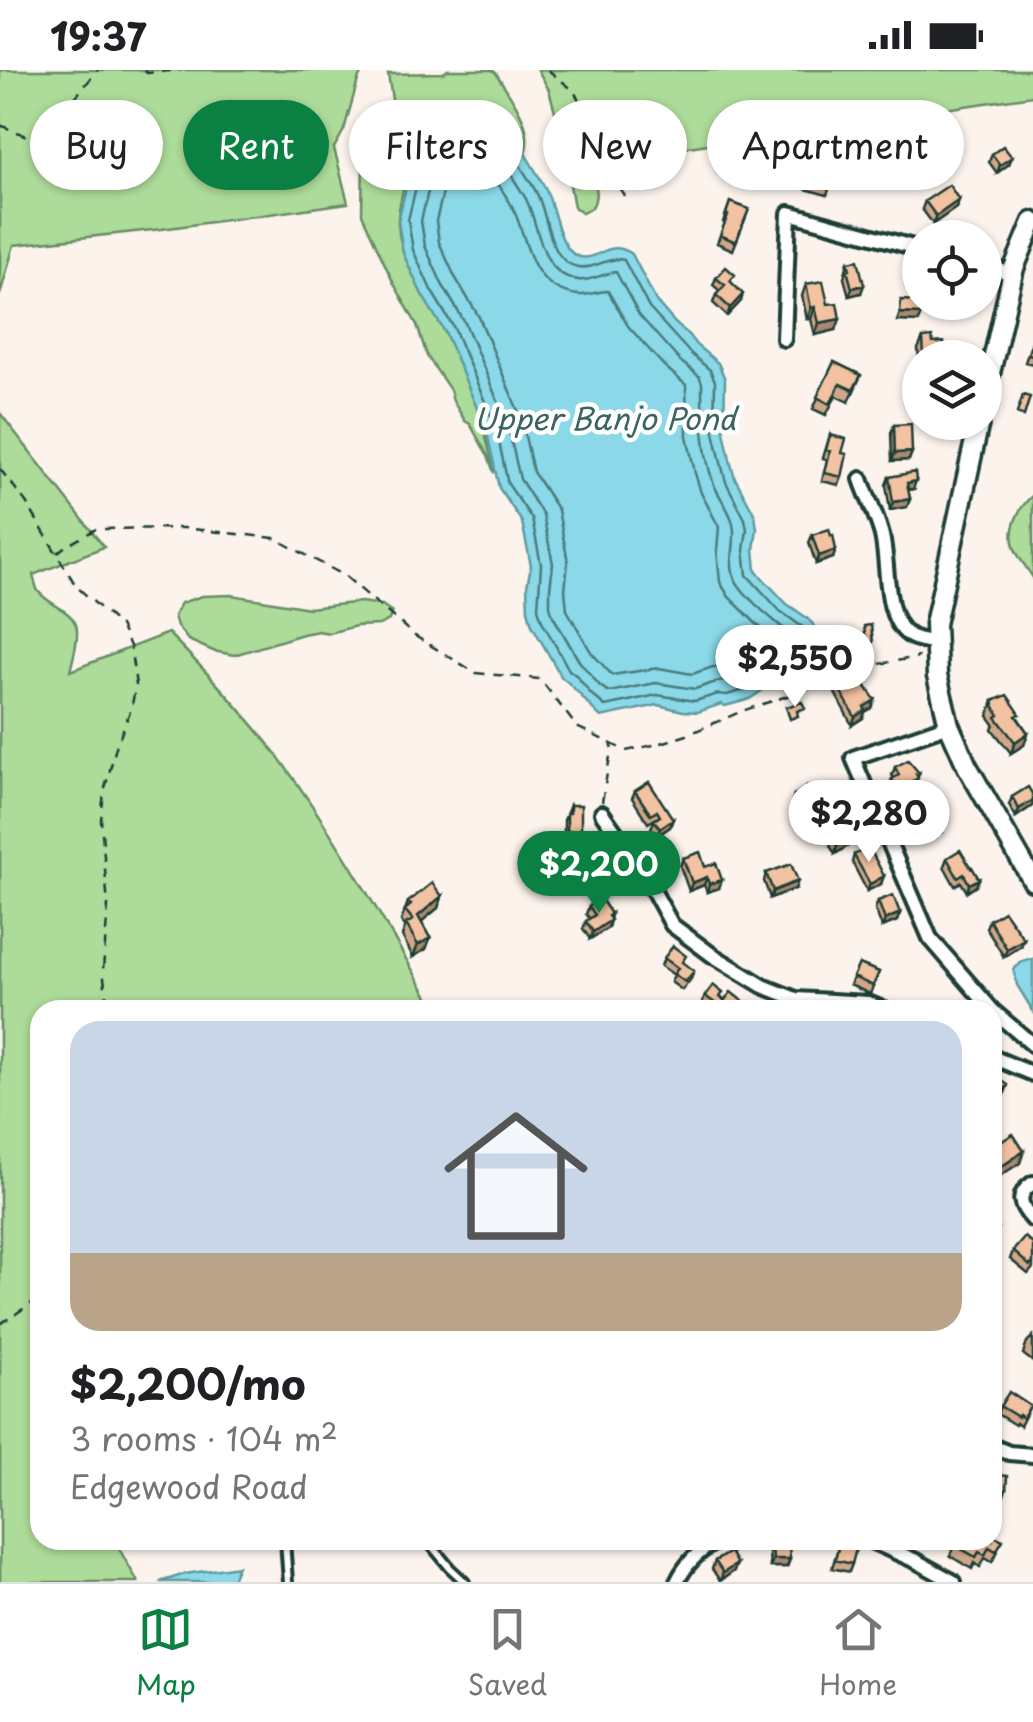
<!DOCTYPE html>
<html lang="en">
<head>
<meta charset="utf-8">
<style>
  body { margin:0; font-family:"Playpen Sans",sans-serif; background:#f2f2f2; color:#202124; height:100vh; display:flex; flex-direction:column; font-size:38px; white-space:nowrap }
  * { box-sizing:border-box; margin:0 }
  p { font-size:32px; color:#757577 }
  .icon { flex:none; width:55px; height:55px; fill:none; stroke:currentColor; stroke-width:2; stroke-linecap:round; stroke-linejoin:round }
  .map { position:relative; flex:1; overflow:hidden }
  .side { position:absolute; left:30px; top:930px; width:972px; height:550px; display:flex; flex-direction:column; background:#fff; border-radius:30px; box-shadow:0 2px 8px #0004 }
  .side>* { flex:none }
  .hud { position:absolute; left:30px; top:30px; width:975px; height:90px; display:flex; gap:20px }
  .fabs { position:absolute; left:902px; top:150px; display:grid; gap:20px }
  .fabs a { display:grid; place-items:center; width:100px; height:100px; border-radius:50%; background:#fff; box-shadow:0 2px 8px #0004; font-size:50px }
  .price { position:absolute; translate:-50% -85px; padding:0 22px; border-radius:35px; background:#fff; color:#222; font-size:32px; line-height:65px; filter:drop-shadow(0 2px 5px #0008) }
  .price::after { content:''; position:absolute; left:50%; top:60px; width:30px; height:22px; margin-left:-15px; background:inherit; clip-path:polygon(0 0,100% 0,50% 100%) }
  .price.active { background:#0b8043; color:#fff }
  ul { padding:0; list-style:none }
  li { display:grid; align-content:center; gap:20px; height:530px; padding:0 40px }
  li+li { border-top:2px solid #e0e0e0 }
  li span { display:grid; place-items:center; height:310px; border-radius:30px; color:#555 }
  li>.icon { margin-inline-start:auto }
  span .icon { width:180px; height:180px; fill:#fffc; stroke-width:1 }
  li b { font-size:42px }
  .pill { padding:0 35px; border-radius:45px; background:#fff; box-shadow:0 2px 8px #0004; font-size:35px; line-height:90px }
  .pill.active { background:#0b8043; color:#fff }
  .status { display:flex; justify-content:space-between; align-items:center; height:70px; padding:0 50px; background:#fff; direction:ltr }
  .status svg { height:28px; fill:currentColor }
  .tabs { display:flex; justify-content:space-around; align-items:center; height:140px; border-top:2px solid #e0e0e0; background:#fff; font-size:28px; color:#757577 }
  .tabs a { display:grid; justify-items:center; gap:5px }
  .tabs .active { color:#0b8043 }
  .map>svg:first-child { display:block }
  .green { fill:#addb99; stroke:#668c66; stroke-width:2.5 }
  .water { fill:#8ad8e8; stroke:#5f9aa0; stroke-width:2.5 }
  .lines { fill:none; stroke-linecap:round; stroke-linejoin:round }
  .shore { stroke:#4a7b7c; stroke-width:2.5 }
  .lane-casing { stroke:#1f3d34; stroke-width:14 }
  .street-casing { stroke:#1f3d34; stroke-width:20 }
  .secondary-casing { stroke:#1f3d34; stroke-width:25 }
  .path { stroke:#1f3d34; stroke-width:2.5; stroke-dasharray:10 8; stroke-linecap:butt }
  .lane { stroke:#fff; stroke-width:6 }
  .street { stroke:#fff; stroke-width:12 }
  .secondary { stroke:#fff; stroke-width:18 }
  .wall { fill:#d0a78b; stroke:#1f3d34; stroke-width:2.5 }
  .shaded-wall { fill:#a98871; stroke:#1f3d34; stroke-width:2.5 }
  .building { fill:#f2c2a2; stroke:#1f3d34; stroke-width:2.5 }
  .labels { text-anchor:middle; stroke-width:9; stroke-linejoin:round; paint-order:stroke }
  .water-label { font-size:30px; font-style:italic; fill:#3a6461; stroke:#fff }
</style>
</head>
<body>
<div class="status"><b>19:37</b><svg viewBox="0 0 49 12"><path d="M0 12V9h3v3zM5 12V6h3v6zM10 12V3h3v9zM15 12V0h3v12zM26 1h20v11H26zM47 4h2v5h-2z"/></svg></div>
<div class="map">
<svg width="1033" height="1512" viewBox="0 0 1033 1512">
  <rect width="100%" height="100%" fill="#fcf3ec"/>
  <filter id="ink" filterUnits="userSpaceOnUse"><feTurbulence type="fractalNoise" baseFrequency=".01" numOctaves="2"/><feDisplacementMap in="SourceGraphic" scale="20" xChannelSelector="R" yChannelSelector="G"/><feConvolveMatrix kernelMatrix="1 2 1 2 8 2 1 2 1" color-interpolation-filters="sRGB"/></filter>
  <g filter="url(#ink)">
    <!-- green -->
    <path class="green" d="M0 0H363L358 10 344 60 334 78 348 133 162 159 14 175 0 225Z
      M448 0H492L496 3C509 25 535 56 525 83 491 73 457 61 422 66 412 91 397 129 398 155 401 194 425 226 443 259 467 304 485 354 494 403L489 388 470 354 465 351 453 331 450 320 427 286 417 255 393 212 362 144 363 81 368 68 393 36 388 4 443 3Z
      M538 0H1033V26L661 81 645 92 638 105 621 108 599 107C592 124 602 135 582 143L574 137 570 115 560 98 556 45 549 20Z
      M0 343 104 477 33 505C34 508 36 518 38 521 49 536 76 541 77 560 78 574 73 588 70 601L168 563C206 601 243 641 276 684 336 765 385 854 436 940H40V1470H114L138 1512H0Z
      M1033 425V508C1028 499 1019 489 1015 479 1007 460 1019 437 1033 425Z
      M232 525 309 538 361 532 382 535 392 542 389 550 379 555 356 556 329 563 318 561 303 564 234 585 213 581 188 570 177 556 174 546 181 533 202 526Z"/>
    <!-- water -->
    <path class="water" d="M441 63 475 69 525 83C532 97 543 110 548 125 555 141 560 183 580 187 599 191 609 168 632 184L656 231 675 253 687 263 696 275 718 293 725 309 724 361 731 394 735 408 755 445 757 459 754 479 756 501 787 534 807 548 823 565 832 585C823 614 793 607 770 616 762 619 756 626 749 629 741 632 732 634 725 636L721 634 698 642 683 641 658 635 601 647C589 637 573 614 562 608L532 555 528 540 527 516 531 496 522 452 499 418 487 362 445 262 422 225 403 183 398 151 413 88 421 66Z
      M1033 889V941L1017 915 1014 899 1022 892Z
      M238 1496 231 1512H160L185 1504Z"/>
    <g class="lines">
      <!-- shore -->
      <path class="shore" d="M442 74 473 79 518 92C524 103 533 114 538 126 548 147 549 193 579 197 595 200 607 186 624 190L649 238 689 282 710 300 715 311 714 362 722 397 726 412 745 449 747 460 744 480 747 505 780 541 801 556 816 571 821 587 807 599 785 601 765 607 744 620 727 625 718 624 695 631 657 625 605 636 591 624 577 606 569 600 542 551 538 538 541 495 532 449 508 414 496 358 454 258 431 220 413 180 408 150 422 92 429 76Z
        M442 86 470 91 509 102C515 111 521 120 526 129 540 157 539 204 578 210 591 212 603 203 616 202L639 245 680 291 699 306 702 313C702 347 702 380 713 412 718 427 730 439 733 454 738 473 725 496 738 514 756 540 784 556 805 578L806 583 802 587 780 590 758 597 739 609 716 612 695 619 656 613 609 622 600 616 579 591 553 546 550 536V518L553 494 543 445 520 409 507 353 465 253 442 214 425 176 421 151 434 96 437 88Z
        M452 103 499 115C503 122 508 129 512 136 529 170 528 219 578 225 588 226 598 221 608 221L628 256 663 295 686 315 687 366 695 403 701 423 719 457 717 480 720 512 729 527 772 569 771 577 751 583 732 595 713 597 692 604 659 598 612 605 591 582 567 540 565 520 568 492 558 440 533 402 521 348 479 247 455 207 439 172 436 151 447 106Z"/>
      <defs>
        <path id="lane" d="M285 1470 288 1512
          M427 1470 450 1498 465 1512"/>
        <path id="street" d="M985 196 1013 204
          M784 269 789 143 920 179
          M861 409C867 427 876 444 881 462 890 490 881 551 912 567 918 570 928 571 935 573
          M949 655 853 688 930 868 992 940
          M602 743 642 800 672 855 712 885 763 916 796 929 868 933 885 940
          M992 940 1033 975
          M992 987 1033 1004
          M1033 1113C1015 1125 1020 1136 1033 1150
          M992 1376 1009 1383 1033 1385
          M869 1470 916 1491 954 1512
          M677 1512C686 1493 701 1479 719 1470"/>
        <path id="secondary" d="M985 325 1014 198 1033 152
          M979 352 935 554 937 606 949 655 967 696 1033 811"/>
      </defs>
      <!-- lane casing -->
      <use href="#lane" class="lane-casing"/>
      <!-- street casing -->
      <use href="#street" class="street-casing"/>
      <!-- secondary casing -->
      <use href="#secondary" class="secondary-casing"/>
      <!-- path -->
      <path class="path" d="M144 0 147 3 182 0
        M548 0 573 20 586 41 595 70 598 90 625 126
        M0 55 29 67 68 36 98 0
        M0 399 26 432 76 516 120 556 130 576 136 615 131 639 116 677 104 722 101 750 108 836 103 900 108 940
        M57 483 63 478 96 459 183 458 274 468 345 506 415 566 476 603 540 609 577 657 626 681 658 674 687 665 742 641 817 616 839 601 919 587
        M602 732 612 675
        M0 1254 40 1228"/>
      <!-- lane -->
      <use href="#lane" class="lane"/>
      <!-- street -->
      <use href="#street" class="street"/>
      <!-- secondary -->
      <use href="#secondary" class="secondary"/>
    </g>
    <!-- wall -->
    <path class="wall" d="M873 65 896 81 893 89H870V73Z
      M992 84 1012 87 1009 94 997 103 989 92Z
      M813 94 830 117 827 125 805 119Z
      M959 130 956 138 933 154 922 139 925 131Z
      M730 132 749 139 733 180 717 173 725 153 723 152Z
      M848 192 861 223 849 226 844 208Z
      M716 208 732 213 741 231 727 246 713 233 716 225 720 221 713 215Z
      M806 214 836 260 815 265 811 249H807L802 226Z
      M923 268 933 273 945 288H920V333H919L917 306 920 297 918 279Z
      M1033 269V294L1025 292Z
      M834 292 861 305 849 332 836 326 826 345 813 339Z
      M894 355 912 382 909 390 892 391 891 363Z
      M830 365 842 407 839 415 822 411 827 389 823 388Z
      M889 407 913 419 908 420 910 429 907 437 890 440 886 415Z
      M812 465 833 488 816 494 809 473Z
      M838 616 852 619 875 630 872 638 865 642 863 648 852 655 835 623Z
      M993 631 1018 648 1028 663 1024 675 1011 683 992 659 994 654 988 646Z
      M895 697 919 703 915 716 895 728 889 717 892 709 894 708 892 705Z
      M649 712 670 757 657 766 651 758 655 749 648 753 632 728 635 721Z
      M794 725 824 738 821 746 807 755 792 733Z
      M1012 727 1032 736 1016 747 1009 735Z
      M570 735 588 781 585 789H569V769H564V750Z
      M919 740 940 746 945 754 942 762 929 770 916 748Z
      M830 756 851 760 854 767 851 774 835 784 830 776 832 771 828 763Z
      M854 785 881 814 867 821 852 792Z
      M683 788 705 797 719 818 707 822 704 815 689 821 680 796Z
      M947 788 971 798 979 809 976 816 967 822 961 812 955 816 944 796Z
      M766 803 795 819 770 828 764 811Z
      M442 826 438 838 421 852 430 868 426 879 413 887 402 866 405 857 401 851 408 832Z
      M878 831 900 843 897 851 882 857 875 839Z
      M589 836 611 844 608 858 590 869 583 859 586 851 590 849 586 844Z
      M989 850 1021 876 1004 887 986 858Z
      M664 888 684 893 694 901 691 909 682 920 671 912 674 905 661 896Z
      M859 894 879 902 870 924 850 915Z
      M705 926 721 928 744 940H711L702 933Z
      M1033 1174V1198L1028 1204 1010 1189 1013 1181Z
      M1033 1266V1292L1023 1284 1027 1272Z
      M1000 1336H1030L1020 1356 1016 1353 1015 1355 997 1344Z
      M992 1470 998 1481 992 1492 985 1488 980 1497 975 1493 972 1499 950 1486 954 1475Z
      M840 1471 852 1494 849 1502 832 1498Z
      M777 1472 790 1489 787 1497H770L769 1482 772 1475 776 1474Z
      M715 1491 734 1501 720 1511 712 1499Z"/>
    <!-- shaded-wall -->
    <path class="shaded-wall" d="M896 81 893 89H870L873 82Z
      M1012 87 1009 94 997 103 1000 95Z
      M959 130 956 138 933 154 936 146Z
      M864 215 861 223 849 226 852 218Z
      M743 224 741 231 727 246 730 238Z
      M930 232 942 234 940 242 927 240Z
      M815 237 811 249H807L811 238Z
      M900 243 921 244 918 252 897 251Z
      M840 249 836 260 815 265 819 253Z
      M912 382 909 390 892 391 895 383Z
      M916 411 913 419 904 420 907 413Z
      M910 429 907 437 890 440 893 432Z
      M836 480 833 488 816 494 819 486Z
      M875 630 872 638 865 642 863 648 852 655 855 647 864 637Z
      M1028 663 1024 675 1011 683 1015 672Z
      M919 703 915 716 895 728 898 720Z
      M1033 730 1032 736 1016 747 1019 739Z
      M824 738 821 746 807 755 809 747Z
      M673 749 670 757 657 766 660 758Z
      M945 754 942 762 929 770 932 762Z
      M567 761H572L569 769H564Z
      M854 767 851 774 835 784 837 776Z
      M572 781H588L585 789H569Z
      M884 806 881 814 867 821 870 814Z
      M707 807 704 815 689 821 692 813Z
      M979 809 976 816 967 822 969 814Z
      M722 810 719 818 707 822 709 814Z
      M798 811 795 819 770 828 773 821Z
      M442 826 438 838 414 858 418 846Z
      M900 843 897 851 882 857 885 850Z
      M611 844 608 858 590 869 593 862Z
      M430 868 426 879 413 887 418 875Z
      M1024 869 1021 876 1004 887 1007 879Z
      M1008 1015 1005 1023 994 1037 997 1029Z
      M1024 1081 1020 1093 992 1111V1103Z
      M992 1419 1006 1420 1003 1428 992 1427Z
      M773 1489H790L787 1497H770Z
      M737 1494 734 1501 720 1511 723 1503Z"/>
    <!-- building -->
    <path class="building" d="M873 65H896V81L873 82Z
      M1003 76 1012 87 1000 95 992 84Z
      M813 94 834 100 830 117 808 111Z
      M949 115 959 130 936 146 925 131Z
      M730 132 749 139 736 172 720 165 728 145 726 144Z
      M858 190 864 215 852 218 847 200 850 199 848 192Z
      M726 197 735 205 730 211 743 224 730 238 716 225 725 215 716 208Z
      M823 211 828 234 837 233 840 249 819 253 815 237 811 238 806 214Z
      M901 230 920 231 922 232 921 244 900 243Z
      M932 267 933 273 944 272 945 288H924L923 268Z
      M1033 269V285L1028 284Z
      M834 292 861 305 853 320 840 314 830 334 817 327Z
      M1023 325 1030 327 1024 346 1017 343Z
      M911 354 912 382 895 383 894 355Z
      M830 365 846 369 842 383 847 384 842 407 825 403 830 381 826 380Z
      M915 402 916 411 907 413 910 429 893 432 889 407Z
      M829 459 831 466 833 465 836 480 819 486 812 465Z
      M871 555 873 572 866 573 864 556Z
      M847 610 852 619 863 612 875 630 864 637 866 640 855 647 838 616Z
      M1007 625 1020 644 1016 646 1028 663 1015 672 996 647 999 645 993 635 994 634 993 631Z
      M802 632 805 638 797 641 798 646 790 649 786 637Z
      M908 690 919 703 916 704 918 708 898 720 892 709 899 705 895 697Z
      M649 712 673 749 660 758 654 750 660 746 657 741 651 745 635 721Z
      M808 716 824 738 809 747 794 725Z
      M1028 717 1033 725V730L1019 739 1012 727Z
      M934 731 945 754 932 762 919 740Z
      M570 735H581V761H588V781H572V761H567V743H570Z
      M850 745 854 752 848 756 854 767 837 776 833 768 836 766 830 756Z
      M869 777 884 806 870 814 854 785Z
      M960 780 971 798 972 797 979 809 969 814 964 804 958 808 947 788Z
      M700 782 705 797 716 793 722 810 709 814 707 807 692 813 683 788Z
      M791 794 798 811 773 821 766 803Z
      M432 813 442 826 418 846 430 868 418 875 406 854 413 850 405 840 411 835 408 832Z
      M893 825 900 843 885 850 878 831Z
      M601 829 611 844 608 846 611 850 593 862 586 851 595 845 589 836Z
      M1004 841 1024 869 1007 879 989 850Z
      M673 876 686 886 682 892 694 901 685 912 674 904 678 898 664 888Z
      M859 894 879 902 873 916 853 907Z
      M713 915 723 923 720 927 724 931 731 922 746 934 741 940H722L723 939 705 926Z
      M565 932 571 940H556Z
      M992 1004 1008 1015 997 1029 992 1026Z
      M1013 1064 1024 1081 992 1103V1078Z
      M992 1138 998 1157 992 1159Z
      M1025 1167 1033 1174V1193L1030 1196 1013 1181Z
      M1009 1322 1030 1336 1023 1348 1019 1345 1018 1347 1000 1336Z
      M992 1404 1007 1406 1006 1420 992 1419Z
      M992 1465 1003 1470 996 1481 989 1477 985 1485 979 1482 976 1487 954 1475 957 1470H992Z
      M840 1471 857 1475 852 1494 835 1490Z
      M777 1472 789 1474 790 1489H773L772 1475 777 1474Z
      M730 1482 737 1494 723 1503 715 1491Z"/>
  </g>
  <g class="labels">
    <!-- water labels -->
    <g class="water-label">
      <text x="605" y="360">Upper Banjo Pond</text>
    </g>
  </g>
</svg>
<div class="fabs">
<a><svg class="icon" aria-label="locate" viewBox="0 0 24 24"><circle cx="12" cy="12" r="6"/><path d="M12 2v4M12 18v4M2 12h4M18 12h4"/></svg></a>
<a><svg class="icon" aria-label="layers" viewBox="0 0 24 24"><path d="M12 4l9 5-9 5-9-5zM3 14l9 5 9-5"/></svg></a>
</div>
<b class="price" style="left:795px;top:640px">$2,550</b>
<b class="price" style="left:869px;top:795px">$2,280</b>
<b class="price active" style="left:599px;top:846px">$2,200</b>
<div class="hud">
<a class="pill">Buy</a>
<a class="pill active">Rent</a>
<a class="pill">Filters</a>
<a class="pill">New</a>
<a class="pill">Apartment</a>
</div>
<section class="side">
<ul>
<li><span style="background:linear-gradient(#c9d6e8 75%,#b9a48a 0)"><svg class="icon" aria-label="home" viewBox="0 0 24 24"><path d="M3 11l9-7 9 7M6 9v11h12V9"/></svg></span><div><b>$2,200/mo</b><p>3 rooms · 104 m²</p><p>Edgewood Road</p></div></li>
</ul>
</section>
</div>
<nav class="tabs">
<a class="active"><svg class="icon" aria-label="map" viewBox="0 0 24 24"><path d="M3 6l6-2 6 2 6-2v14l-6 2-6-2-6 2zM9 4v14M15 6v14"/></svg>Map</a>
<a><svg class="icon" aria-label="saved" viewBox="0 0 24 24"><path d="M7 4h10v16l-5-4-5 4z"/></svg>Saved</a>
<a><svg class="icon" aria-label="home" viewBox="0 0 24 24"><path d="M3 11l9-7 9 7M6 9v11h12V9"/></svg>Home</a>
</nav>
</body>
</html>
